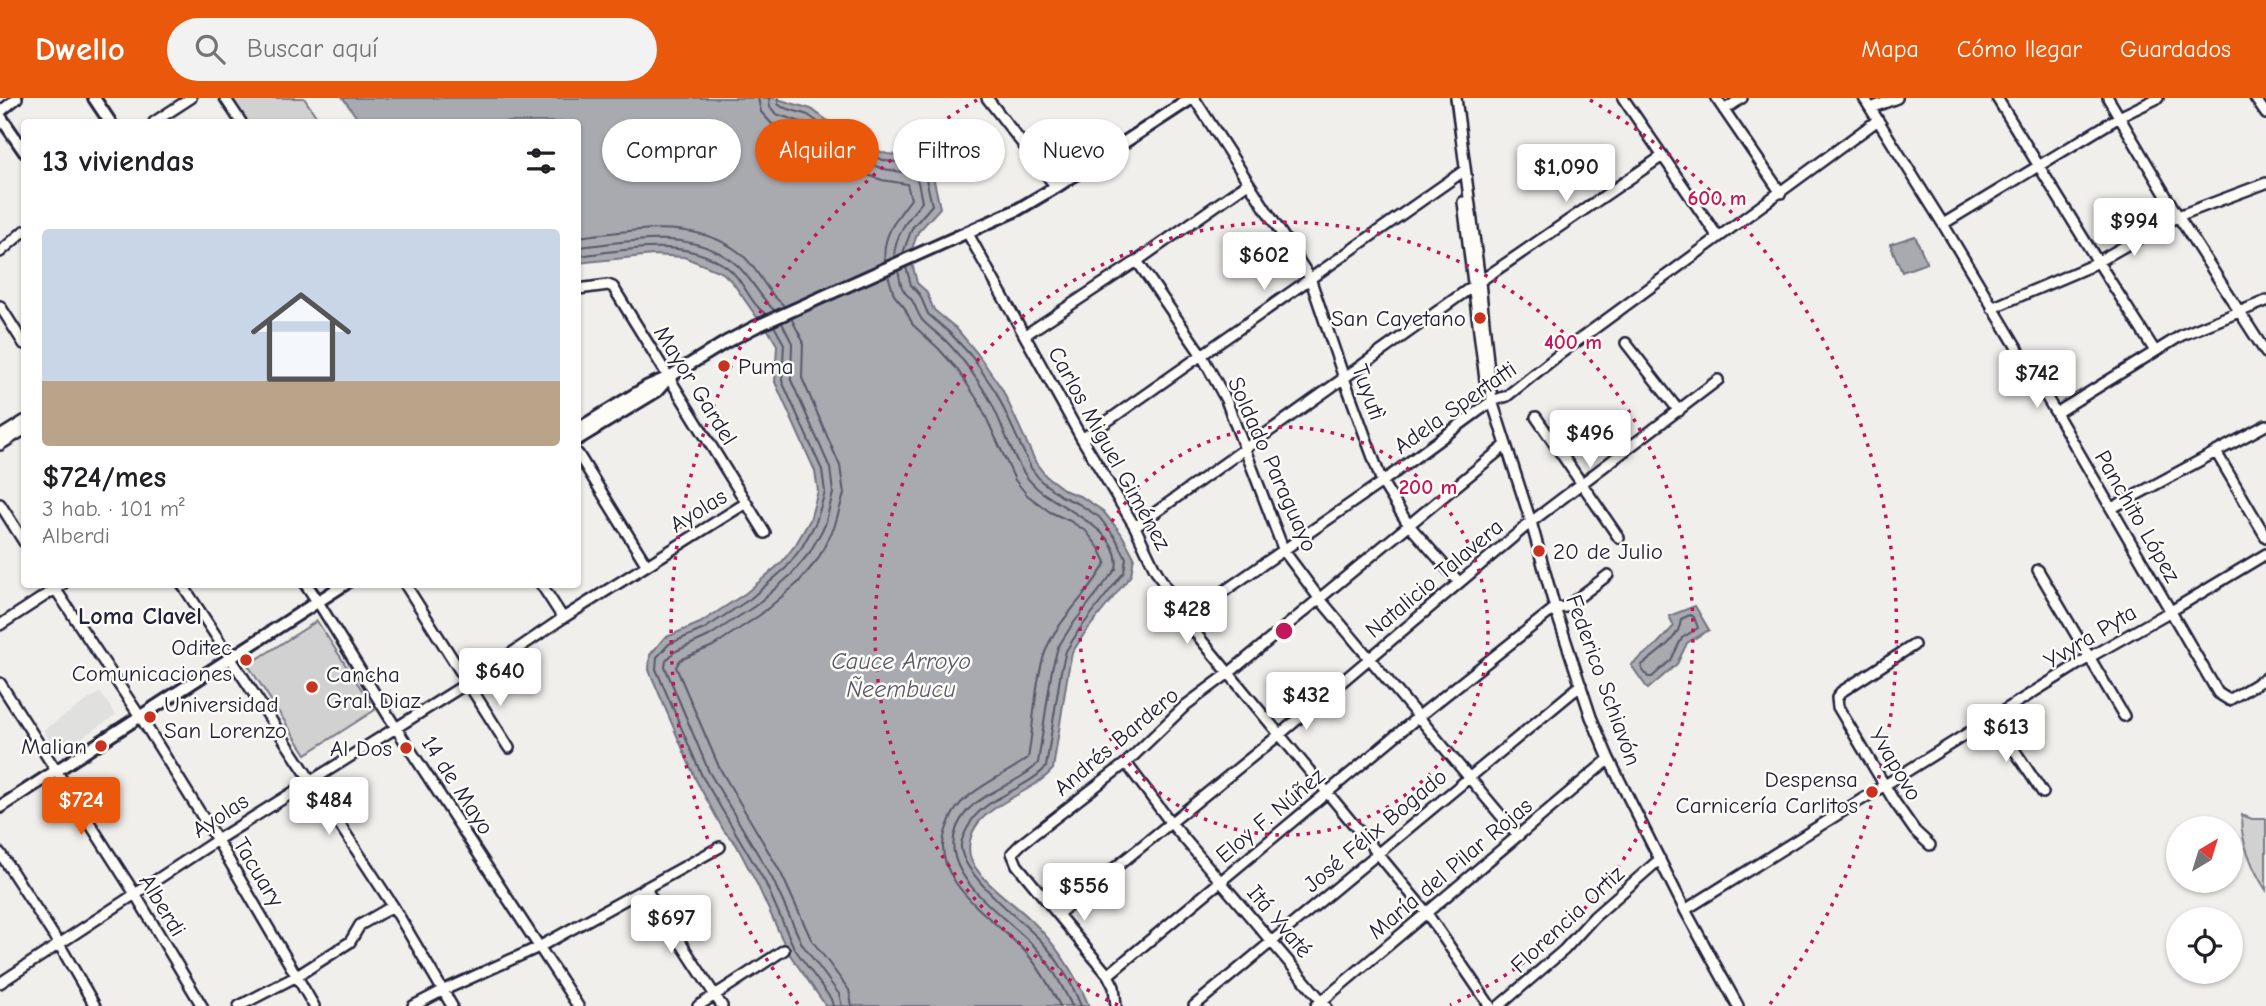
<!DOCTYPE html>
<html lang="es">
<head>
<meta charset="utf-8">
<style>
  body { margin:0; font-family:"Comic Neue",sans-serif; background:#f2f2f2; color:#202124; height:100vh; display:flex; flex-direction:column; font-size:26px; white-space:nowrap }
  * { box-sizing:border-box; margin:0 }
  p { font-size:23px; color:#757577 }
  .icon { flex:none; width:38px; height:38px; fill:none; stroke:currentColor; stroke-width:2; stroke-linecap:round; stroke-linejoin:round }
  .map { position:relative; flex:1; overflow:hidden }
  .drawer { position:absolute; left:21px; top:21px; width:560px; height:469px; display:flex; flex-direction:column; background:#fff; border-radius:7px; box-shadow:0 2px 5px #0004 }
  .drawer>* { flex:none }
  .guide { position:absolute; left:602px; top:21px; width:665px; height:63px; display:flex; gap:14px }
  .needle { width:46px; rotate:38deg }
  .fabs { position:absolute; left:2166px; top:718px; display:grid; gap:14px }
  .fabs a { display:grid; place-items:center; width:77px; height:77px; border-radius:50%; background:#fff; box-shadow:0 2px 5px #0004; font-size:35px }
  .price { position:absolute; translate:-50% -60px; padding:0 16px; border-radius:7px; background:#fff; color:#222; font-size:23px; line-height:46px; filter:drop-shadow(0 2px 4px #0008) }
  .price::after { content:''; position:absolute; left:50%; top:42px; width:21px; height:16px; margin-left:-10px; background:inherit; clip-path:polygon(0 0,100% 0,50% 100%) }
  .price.on { background:#ea580c; color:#fff }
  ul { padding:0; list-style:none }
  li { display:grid; align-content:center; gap:14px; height:371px; padding:0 21px }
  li+li { border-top:2px solid #e0e0e0 }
  li span { display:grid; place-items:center; height:217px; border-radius:7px; color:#555 }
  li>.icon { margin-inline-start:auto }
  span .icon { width:126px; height:126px; fill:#fffc; stroke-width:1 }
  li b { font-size:30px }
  h2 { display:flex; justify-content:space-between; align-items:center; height:84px; padding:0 21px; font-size:30px }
  .chip { padding:0 24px; border-radius:32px; background:#fff; box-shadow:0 2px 5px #0004; font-size:24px; line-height:63px }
  .chip.on { background:#ea580c; color:#fff }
  header { display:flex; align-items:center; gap:42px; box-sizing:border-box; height:98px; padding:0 35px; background:#ea580c; color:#fff }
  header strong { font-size:33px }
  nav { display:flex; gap:38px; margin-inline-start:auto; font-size:24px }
  .search { width:490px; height:63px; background:#f2f2f2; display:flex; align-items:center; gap:18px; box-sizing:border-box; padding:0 24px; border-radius:38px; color:#757577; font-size:26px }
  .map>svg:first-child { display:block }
  .built { fill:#e0e0df }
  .green { fill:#d2d1d1; stroke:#7a7a86; stroke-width:2 }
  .water { fill:#a9a9b0; stroke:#737381; stroke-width:2 }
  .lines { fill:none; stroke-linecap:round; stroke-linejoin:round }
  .shore { stroke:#58586a; stroke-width:2 }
  .minor-casing { stroke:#22223b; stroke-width:14 }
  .major-casing { stroke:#22223b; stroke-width:16 }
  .minor { stroke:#fdfcf7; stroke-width:9 }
  .major { stroke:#fdfcf7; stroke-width:10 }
  .ring { fill:none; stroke:#c2185b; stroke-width:3.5; stroke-dasharray:3.5 7 }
  .poi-dot { fill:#c8321e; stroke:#fdfcf7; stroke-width:2.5 }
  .labels { text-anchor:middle; stroke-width:5; stroke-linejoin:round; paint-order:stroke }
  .poi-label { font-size:23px; fill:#22223b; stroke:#fdfcf7; text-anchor:end }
  .street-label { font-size:23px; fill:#22223b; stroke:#fdfcf7 }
  .neighbourhood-label { font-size:24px; font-weight:bold; fill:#22223b; stroke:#fdfcf7 }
  .water-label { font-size:24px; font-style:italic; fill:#58586a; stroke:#fdfcf7 }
  .centre { fill:#c2185b; stroke:#fdfcf7; stroke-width:3.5 }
  .ring-label { font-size:21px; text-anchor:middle; font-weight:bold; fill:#c2185b; stroke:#fdfcf7; stroke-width:5; stroke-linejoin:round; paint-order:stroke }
</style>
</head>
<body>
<header>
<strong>Dwello</strong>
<div class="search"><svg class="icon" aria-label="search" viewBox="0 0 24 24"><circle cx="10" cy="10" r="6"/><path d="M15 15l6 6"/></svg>Buscar aquí</div>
<nav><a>Mapa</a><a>Cómo llegar</a><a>Guardados</a></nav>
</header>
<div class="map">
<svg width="2266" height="908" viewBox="0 0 2266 908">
  <rect width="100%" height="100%" fill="#f0efec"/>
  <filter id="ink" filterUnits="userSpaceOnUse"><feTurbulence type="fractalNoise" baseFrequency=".0143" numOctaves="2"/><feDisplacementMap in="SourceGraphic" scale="14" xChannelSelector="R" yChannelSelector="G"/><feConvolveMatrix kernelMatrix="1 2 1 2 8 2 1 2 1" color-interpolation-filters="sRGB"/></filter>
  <g filter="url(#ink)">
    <!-- built -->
    <path class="built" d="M100 594 116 617 58 655 43 632Z"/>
    <!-- green -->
    <path class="green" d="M230 0H304L320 24H245Z
      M317 523 375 612 306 656 248 567Z
      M2242 717 2252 721H2266V792C2254 774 2238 738 2242 717Z"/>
    <!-- water -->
    <path class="water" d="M343 0H774L811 11 862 47 887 56 910 58 924 64 933 78 940 110 918 134 912 151 910 157 917 185 926 193 934 212 956 230 977 255 1002 291 1036 365 1046 378 1066 393 1082 399 1103 413 1121 435 1134 459 1131 477 1084 536 1072 555 1068 574 1053 671C1033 694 999 701 979 724 970 735 966 751 972 764 984 786 1011 803 1029 820 1055 845 1075 875 1089 908H826L788 854 758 788 736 746 724 733 696 682 649 572 650 557 664 540 700 525 746 495 781 465 796 446 810 422 818 393 815 373 775 284 777 247 762 222 756 218 733 185 723 175 684 159 653 157 578 165V24H360Z
      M1915 138 1927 165 1902 174 1890 146Z
      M1695 508 1709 532 1687 545 1677 566 1648 591 1631 567 1657 546 1674 528 1669 518Z"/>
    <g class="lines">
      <!-- shore -->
      <path class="shore" d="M758 0 761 14 772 26 800 35 851 71 882 82 907 86 911 101C897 119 881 139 885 163
        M769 0 770 9 776 16 804 25 854 60 884 71 913 76 918 84 922 104C908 120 895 137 894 159
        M778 0V6L782 9 808 17 859 53 886 63 908 65 919 69 926 81 932 107 912 130 903 155
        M578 139C630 133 694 119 740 155 755 167 761 183 773 197 776 201 781 204 784 208
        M578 149C628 144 688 130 732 163 750 176 758 198 775 213
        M578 158C626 152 685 138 728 170 744 182 749 205 766 216
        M906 169 911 187 920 197 928 216 951 236 972 259 996 294 1031 370 1041 383 1061 398 1079 406 1099 419 1115 439 1126 460 1124 474 1079 532 1066 553 1061 573 1046 669C1028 690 988 699 972 722 968 729 962 738 961 746 958 775 1023 823 1042 844 1058 861 1072 886 1081 908
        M898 173C900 179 900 188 904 193 907 198 912 200 914 206 917 212 919 219 924 224 931 231 938 236 945 242 961 258 975 278 987 297 1004 325 1013 371 1038 391 1060 410 1124 433 1116 471L1072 527 1058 549 1052 571 1038 665C1022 684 985 693 967 713 921 768 1002 814 1035 849 1051 866 1062 888 1072 908
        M888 177 894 197 904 209 913 227 938 250 957 271 979 304 1015 382 1027 397 1050 414 1070 423 1086 433 1099 450 1106 464C1095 489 1064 515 1050 543 1035 570 1034 628 1028 660 1007 676 980 686 961 705 954 712 949 723 946 732 927 784 1001 824 1029 858 1042 873 1051 891 1060 908
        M791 220 803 243 802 280 840 368 844 396 834 430 818 461 798 485 760 517 713 548 680 562 676 569 719 669 781 775 811 841 849 892 852 908
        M782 225 792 245 791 282 830 370 833 395 825 427 810 454 791 477 755 508 709 538 674 554 666 563 665 569 709 674 772 780 802 846 839 896 842 908
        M774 228 784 246 782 283 822 372 825 394 816 424 802 449 786 470 750 501 704 531 669 546 657 559 656 571 702 678 765 784 794 850 831 901 833 908
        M1690 517 1694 519 1698 530 1682 540 1671 562 1652 579H1648L1642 571V567C1657 555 1680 541 1681 521Z"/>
      <defs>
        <path id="minor" d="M225 0 241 24
          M987 0 1056 89
          M1194 0 1310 180 1344 280 1382 384 1408 426 1459 484
          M1456 0 1480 184 1492 303 1531 424 1555 510 1591 619 1609 661 1685 812 1738 908
          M1623 0 1718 139
          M1716 0 1781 95
          M1864 0 1943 126 2056 315 2218 595 2229 602 2266 580
          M1997 0 2098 164 2155 253
          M2108 0 2178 118 2266 255
          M2255 0 2266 16
          M1871 10 1897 0
          M1724 12 1742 0
          M0 14 17 0
          M154 24 191 0
          M1463 104 1485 282 1490 291
          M1943 126 2121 18 2158 0
          M967 134 1082 341 1135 429 1154 469 1184 521 1426 814 1490 908
          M0 154 24 133
          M1137 163 1201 256 1226 302 1284 453 1319 500 1518 738
          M578 191 608 187 613 189 765 435
          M0 208 24 246
          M1992 210 2088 169 2178 118 2266 85
          M1025 237 1137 163 1248 85
          M1626 245 1679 313
          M2056 315 2182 237 2266 203
          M1536 319 1619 440
          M0 338 24 323
          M1082 341 1465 72
          M0 347 24 332
          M2216 354 2266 439
          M578 356 646 466
          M0 406 24 444
          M2112 410 2266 327
          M1135 429 1473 188 1661 59
          M2038 472 2124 618
          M52 486 143 623 217 742 314 908
          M182 486 393 808 452 908
          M405 486 509 650
          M541 486 563 520
          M318 504 396 630 578 908
          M1184 521 1382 384 1492 303 1507 298 1561 255 1878 22
          M0 527 63 486
          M1914 547 1841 594 1837 600 1838 609 1894 703 1915 733 1930 747
          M0 585 135 796 202 908
          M1993 620 2043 695
          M1126 665 1171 725 1326 908
          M0 755 59 846 95 908
          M645 790 722 908
          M1685 812 2088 560 2171 513 2266 456
          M1058 816 1279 637 1531 424 1718 282
          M1108 877 1418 619 1555 510 1566 509 1608 477
          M0 885 217 742 466 586 563 520 746 405
          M239 908 297 878 350 844 360 827 393 808
          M413 908 444 892 539 849 720 749
          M698 908 784 852
          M1116 908 1114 889 1108 877 1017 767 1012 755 1021 746 1126 665 1186 607 1229 575 1506 347
          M1194 908 1581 587
          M1316 908 1609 661
          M1499 908 1564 852 1594 819 1660 761"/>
        <path id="major" d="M94 0 110 24
          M0 18 24 53
          M578 331 648 288 669 279 726 244 755 229 1017 112 1056 89 1192 0
          M578 341 657 293 665 284
          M306 486 318 504
          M0 709 345 486"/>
      </defs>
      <!-- minor casing -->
      <use href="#minor" class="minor-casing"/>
      <!-- major casing -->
      <use href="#major" class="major-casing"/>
      <!-- minor -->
      <use href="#minor" class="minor"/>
      <!-- major -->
      <use href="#major" class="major"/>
    </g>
  </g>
  <!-- distance rings -->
  <g class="ring">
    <circle cx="1284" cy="533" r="204"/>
    <path d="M1118 907A409 409 0 1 1 1450 907"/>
    <path d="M798 906A613 613 0 0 1 977 2M1590 2A613 613 0 0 1 1770 906"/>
  </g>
  <!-- markers -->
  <g class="poi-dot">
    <circle cx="1480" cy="220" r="7"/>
    <circle cx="724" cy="268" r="7"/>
    <circle cx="1539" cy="453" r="7"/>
    <circle cx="246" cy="562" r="7"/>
    <circle cx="312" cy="589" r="7"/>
    <circle cx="150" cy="619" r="7"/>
    <circle cx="101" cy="648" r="7"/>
    <circle cx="406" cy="650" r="7"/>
    <circle cx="1872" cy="694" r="7"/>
  </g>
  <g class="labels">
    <!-- poi labels -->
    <g class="poi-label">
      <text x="1466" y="228">San Cayetano</text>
      <text x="738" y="276" text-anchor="start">Puma</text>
      <text x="1553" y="461" text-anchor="start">20 de Julio</text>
      <text x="232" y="557">Oditec<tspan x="232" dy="26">Comunicaciones</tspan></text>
      <text x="326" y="584" text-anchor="start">Cancha<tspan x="326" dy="26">Gral. Diaz</tspan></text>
      <text x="164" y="614" text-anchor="start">Universidad<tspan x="164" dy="26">San Lorenzo</tspan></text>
      <text x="87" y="656">Malian</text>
      <text x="392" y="658">Al Dos</text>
      <text x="1858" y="689">Despensa<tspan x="1858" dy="26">Carnicería Carlitos</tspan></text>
    </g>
    <!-- street labels -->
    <g class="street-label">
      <text transform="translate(696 287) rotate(58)" y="8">Mayor Gardel</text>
      <text transform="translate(1369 294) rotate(70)" y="8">Tuyutì</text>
      <text transform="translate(1455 309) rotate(-35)" y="8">Adela Spertatti</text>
      <text transform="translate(1110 350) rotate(61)" y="8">Carlos Miguel Giménez</text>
      <text transform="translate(1273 366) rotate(66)" y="8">Soldado Paraguayo</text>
      <text transform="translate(698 412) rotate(-32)" y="8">Ayolas</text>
      <text transform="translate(2138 418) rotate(60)" y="8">Panchito López</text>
      <text transform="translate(1434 480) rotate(-40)" y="8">Natalicio Talavera</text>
      <text transform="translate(2090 538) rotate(-31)" y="8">Yvyra Pyta</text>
      <text transform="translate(1604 582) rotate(70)" y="8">Federico Schiavón</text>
      <text transform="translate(1116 643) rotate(-40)" y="8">Andrés Bardero</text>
      <text transform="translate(1896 666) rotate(59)" y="8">Yvapovo</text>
      <text transform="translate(458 687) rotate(57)" y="8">14 de Mayo</text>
      <text transform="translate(220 717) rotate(-33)" y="8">Ayolas</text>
      <text transform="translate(1270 717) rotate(-40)" y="8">Eloy F. Núñez</text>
      <text transform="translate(1375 732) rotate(-40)" y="8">José Félix Bogado</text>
      <text transform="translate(1450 770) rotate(-40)" y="8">María del Pilar Rojas</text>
      <text transform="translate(259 774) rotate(59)" y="8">Tacuary</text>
      <text transform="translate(163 807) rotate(59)" y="8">Alberdi</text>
      <text transform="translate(1567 821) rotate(-43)" y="8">Florencia Ortiz</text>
      <text transform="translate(1280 823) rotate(50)" y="8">Itá Yvaté</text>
    </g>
    <!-- neighbourhood labels -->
    <g class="neighbourhood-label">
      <text x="140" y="526">Loma Clavel</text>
    </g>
    <!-- water labels -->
    <g class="water-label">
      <text x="901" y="571">Cauce Arroyo<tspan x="901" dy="28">Ñeembucu</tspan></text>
    </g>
  </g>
  <circle cx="1284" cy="533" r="10" class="centre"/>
  <g class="ring-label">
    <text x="1717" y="107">600 m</text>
    <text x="1573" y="251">400 m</text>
    <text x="1428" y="396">200 m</text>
  </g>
</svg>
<div class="fabs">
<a><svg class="needle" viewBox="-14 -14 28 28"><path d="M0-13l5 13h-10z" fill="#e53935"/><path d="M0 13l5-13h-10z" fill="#757577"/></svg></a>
<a><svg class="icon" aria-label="locate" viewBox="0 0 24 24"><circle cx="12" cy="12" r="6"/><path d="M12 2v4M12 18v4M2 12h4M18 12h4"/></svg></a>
</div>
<b class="price" style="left:1566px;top:106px">$1,090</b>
<b class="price" style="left:2134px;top:160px">$994</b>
<b class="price" style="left:1264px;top:194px">$602</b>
<b class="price" style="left:2037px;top:312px">$742</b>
<b class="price" style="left:1590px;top:372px">$496</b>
<b class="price" style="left:1187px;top:548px">$428</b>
<b class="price" style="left:500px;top:610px">$640</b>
<b class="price" style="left:1306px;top:634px">$432</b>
<b class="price" style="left:2006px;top:666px">$613</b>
<b class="price on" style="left:81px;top:739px">$724</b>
<b class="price" style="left:329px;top:739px">$484</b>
<b class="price" style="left:1084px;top:825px">$556</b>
<b class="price" style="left:671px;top:857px">$697</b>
<div class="guide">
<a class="chip">Comprar</a>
<a class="chip on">Alquilar</a>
<a class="chip">Filtros</a>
<a class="chip">Nuevo</a>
</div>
<section class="drawer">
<h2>13 viviendas<svg class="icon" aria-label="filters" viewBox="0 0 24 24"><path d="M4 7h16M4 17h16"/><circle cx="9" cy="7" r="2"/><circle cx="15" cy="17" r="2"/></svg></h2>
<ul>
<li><span style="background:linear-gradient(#c9d6e8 70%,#b9a48a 0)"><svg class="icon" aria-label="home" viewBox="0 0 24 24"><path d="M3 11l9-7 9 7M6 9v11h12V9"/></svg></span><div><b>$724/mes</b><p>3 hab. · 101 m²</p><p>Alberdi</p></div></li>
</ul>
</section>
</div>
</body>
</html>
